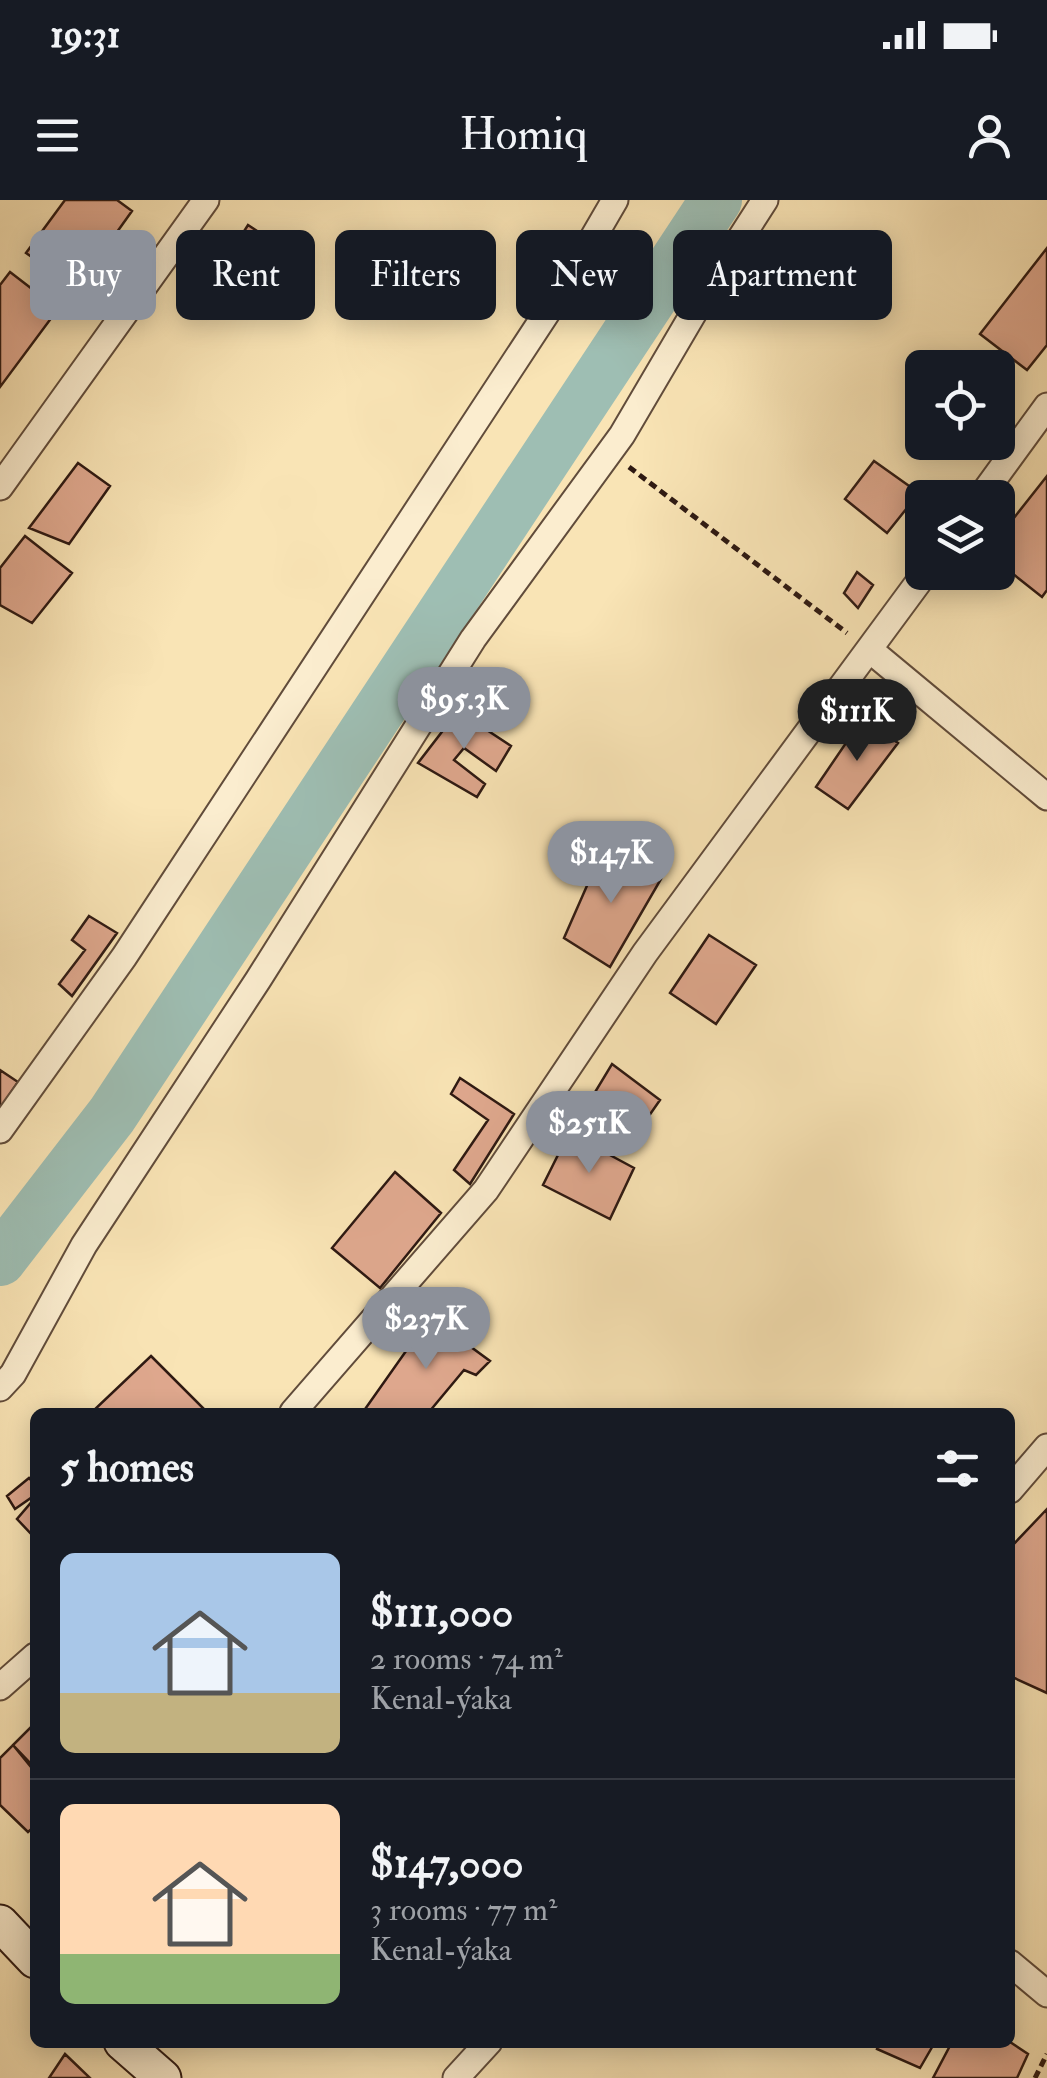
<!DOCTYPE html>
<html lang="en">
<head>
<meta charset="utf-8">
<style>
  body { margin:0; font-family:"IM FELL Double Pica",serif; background:#20242c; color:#f1f3f6; height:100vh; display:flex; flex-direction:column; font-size:38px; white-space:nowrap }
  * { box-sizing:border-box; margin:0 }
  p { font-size:32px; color:#9ea1a6 }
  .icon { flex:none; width:55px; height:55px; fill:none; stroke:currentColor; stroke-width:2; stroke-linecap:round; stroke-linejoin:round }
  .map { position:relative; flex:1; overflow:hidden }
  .panel { position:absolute; left:30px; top:1208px; width:985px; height:640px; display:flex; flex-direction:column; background:#171b24; border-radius:15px; box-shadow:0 5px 25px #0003 }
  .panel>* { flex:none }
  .top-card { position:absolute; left:30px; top:30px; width:988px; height:90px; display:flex; gap:20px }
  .controls { position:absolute; left:905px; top:150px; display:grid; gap:20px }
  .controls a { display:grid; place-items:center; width:110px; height:110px; border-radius:15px; background:#171b24; box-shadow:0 5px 25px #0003; font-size:50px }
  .price { position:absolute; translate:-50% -85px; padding:0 22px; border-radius:35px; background:#8c9099; color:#fff; font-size:32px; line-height:65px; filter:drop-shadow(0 2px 5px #0008) }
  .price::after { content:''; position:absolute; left:50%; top:60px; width:30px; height:22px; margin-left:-15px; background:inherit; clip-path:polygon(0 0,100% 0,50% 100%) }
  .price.on { background:#222; color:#fff }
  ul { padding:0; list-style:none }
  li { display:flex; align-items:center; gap:30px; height:250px; padding:0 30px }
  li+li { border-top:2px solid #363941 }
  li span { display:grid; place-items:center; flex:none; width:280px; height:200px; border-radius:15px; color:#555 }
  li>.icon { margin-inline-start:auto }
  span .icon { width:120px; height:120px; fill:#fffc; stroke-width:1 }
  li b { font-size:42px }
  h2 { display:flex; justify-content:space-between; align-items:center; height:120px; padding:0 30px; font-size:42px }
  .pill { padding:0 35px; border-radius:15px; background:#171b24; box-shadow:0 5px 25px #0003; font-size:35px; line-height:90px }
  .pill.on { background:#8c9099; color:#fff }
  .status { display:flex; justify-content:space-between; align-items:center; height:70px; padding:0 50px; background:#171b24; direction:ltr }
  .status svg { height:28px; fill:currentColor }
  header { display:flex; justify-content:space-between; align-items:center; height:130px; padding:0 30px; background:#171b24; font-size:45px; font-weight:600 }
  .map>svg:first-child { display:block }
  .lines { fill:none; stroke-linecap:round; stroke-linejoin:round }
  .river { stroke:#9ebeb3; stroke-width:52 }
  .building { fill:#dfa88e; stroke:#2e1912; stroke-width:2.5 }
  .street-casing { stroke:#614c3b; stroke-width:29 }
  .secondary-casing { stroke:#2e1912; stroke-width:39 }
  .path { stroke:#2e1912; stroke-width:5; stroke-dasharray:8 5; stroke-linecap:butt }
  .street { stroke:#fbedcf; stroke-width:25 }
  .secondary { stroke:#fbedcf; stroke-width:35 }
</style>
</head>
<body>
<div class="status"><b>19:31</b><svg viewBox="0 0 49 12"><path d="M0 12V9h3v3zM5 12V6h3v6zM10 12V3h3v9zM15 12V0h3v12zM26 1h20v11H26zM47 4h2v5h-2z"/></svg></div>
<header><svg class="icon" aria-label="menu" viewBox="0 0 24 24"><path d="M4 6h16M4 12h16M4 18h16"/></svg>Homiq<svg class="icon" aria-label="person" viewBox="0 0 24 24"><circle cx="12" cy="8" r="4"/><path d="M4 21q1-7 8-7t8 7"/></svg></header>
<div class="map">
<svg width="1047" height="1878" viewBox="0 0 1047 1878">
  <rect width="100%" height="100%" fill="#f9e4b5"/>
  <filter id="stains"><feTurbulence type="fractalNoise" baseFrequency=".002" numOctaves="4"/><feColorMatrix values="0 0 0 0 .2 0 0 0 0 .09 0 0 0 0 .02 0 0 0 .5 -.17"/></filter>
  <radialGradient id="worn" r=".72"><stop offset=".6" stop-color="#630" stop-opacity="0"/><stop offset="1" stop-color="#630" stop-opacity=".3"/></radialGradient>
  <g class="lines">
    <!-- river -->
    <path class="river" d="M0 1060 112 915 716 0"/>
  </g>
  <!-- building -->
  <path class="building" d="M65 0H117L132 11 77 88 26 53Z
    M248 25 297 57 265 102 217 74Z
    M1047 48V145L1027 170 980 134Z
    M10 72 58 109 0 187V85Z
    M874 261 919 293 887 333 845 299Z
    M78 263 110 286 69 344 29 328Z
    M1047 276V390L1042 397 998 362V338Z
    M25 336 72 373 32 423 0 405V368Z
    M857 372 873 385 858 408 844 393Z
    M458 511 511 546 496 571 464 548 454 560 485 584 477 597 418 563Z
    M863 518 898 543 848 609 816 587Z
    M604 647 661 679 610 767 564 738Z
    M89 716 117 733 72 796 59 784 85 750 72 740Z
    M709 735 756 765 716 824 670 793Z
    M612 864 660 900 630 943 583 912Z
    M0 870 18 882 0 909Z
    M460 878 514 914 470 984 454 970 488 920 451 894Z
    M569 933 634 968 610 1019 543 985Z
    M395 972 441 1013 380 1088 332 1048Z
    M430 1117 490 1161 476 1175 464 1170 429 1212H363Z
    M151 1156 207 1212H92Z
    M29 1278 35 1284V1295L15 1309 7 1296Z
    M35 1298V1338L17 1319Z
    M1047 1309V1493L1010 1476V1348Z
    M35 1523V1568L13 1545Z
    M13 1545 35 1572V1626L28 1632 0 1605V1558Z
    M879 1842H935L920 1868 877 1849Z
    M952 1842H1010L1028 1854 1017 1878H933Z
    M65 1854 90 1878H49Z"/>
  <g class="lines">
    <defs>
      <path id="street" d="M0 287 206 0
        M980 298 1047 206
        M870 450 1047 597
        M0 930 124 757 569 79 615 0
        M0 1188 13 1174 84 1045 258 780 473 439 622 235 706 92 765 0
        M293 1212 486 990 645 753 926 372
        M1010 1290 1047 1247
        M0 1487 35 1456
        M1010 1763 1047 1794
        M456 1878 489 1842"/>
      <path id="secondary" d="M0 1723 35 1760
        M122 1842 163 1878"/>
    </defs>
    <!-- street casing -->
    <use href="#street" class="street-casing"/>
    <!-- secondary casing -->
    <use href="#secondary" class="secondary-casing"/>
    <!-- path -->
    <path class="path" d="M629 267 847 433
      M1035 1878 1047 1854"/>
    <!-- street -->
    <use href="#street" class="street"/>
    <!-- secondary -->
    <use href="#secondary" class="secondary"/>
  </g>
  <rect width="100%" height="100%" filter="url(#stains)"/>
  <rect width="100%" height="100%" fill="url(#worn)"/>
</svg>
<div class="controls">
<a><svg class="icon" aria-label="locate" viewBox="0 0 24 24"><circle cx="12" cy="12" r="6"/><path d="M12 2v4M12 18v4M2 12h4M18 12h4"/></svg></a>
<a><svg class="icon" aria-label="layers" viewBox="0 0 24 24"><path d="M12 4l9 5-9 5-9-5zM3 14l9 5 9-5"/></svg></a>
</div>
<b class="price" style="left:464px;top:552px">$95.3K</b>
<b class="price on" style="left:857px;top:564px">$111K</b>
<b class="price" style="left:611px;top:706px">$147K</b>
<b class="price" style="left:589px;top:976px">$251K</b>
<b class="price" style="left:426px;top:1172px">$237K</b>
<div class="top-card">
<a class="pill on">Buy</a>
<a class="pill">Rent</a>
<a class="pill">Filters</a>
<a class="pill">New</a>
<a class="pill">Apartment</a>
</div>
<section class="panel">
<h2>5 homes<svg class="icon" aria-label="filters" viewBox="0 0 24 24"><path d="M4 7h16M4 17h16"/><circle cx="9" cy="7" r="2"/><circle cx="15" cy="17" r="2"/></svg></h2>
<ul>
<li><span style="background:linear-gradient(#a9c7e8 70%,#c2b280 0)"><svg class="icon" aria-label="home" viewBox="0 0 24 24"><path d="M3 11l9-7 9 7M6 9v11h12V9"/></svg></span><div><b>$111,000</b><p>2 rooms · 74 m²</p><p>Kenal-ýaka</p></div></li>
<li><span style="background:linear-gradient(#ffd9b3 75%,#8fb573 0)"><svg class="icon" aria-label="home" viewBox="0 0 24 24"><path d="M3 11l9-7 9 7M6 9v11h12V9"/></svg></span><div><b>$147,000</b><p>3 rooms · 77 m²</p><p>Kenal-ýaka</p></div></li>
</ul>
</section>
</div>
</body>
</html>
